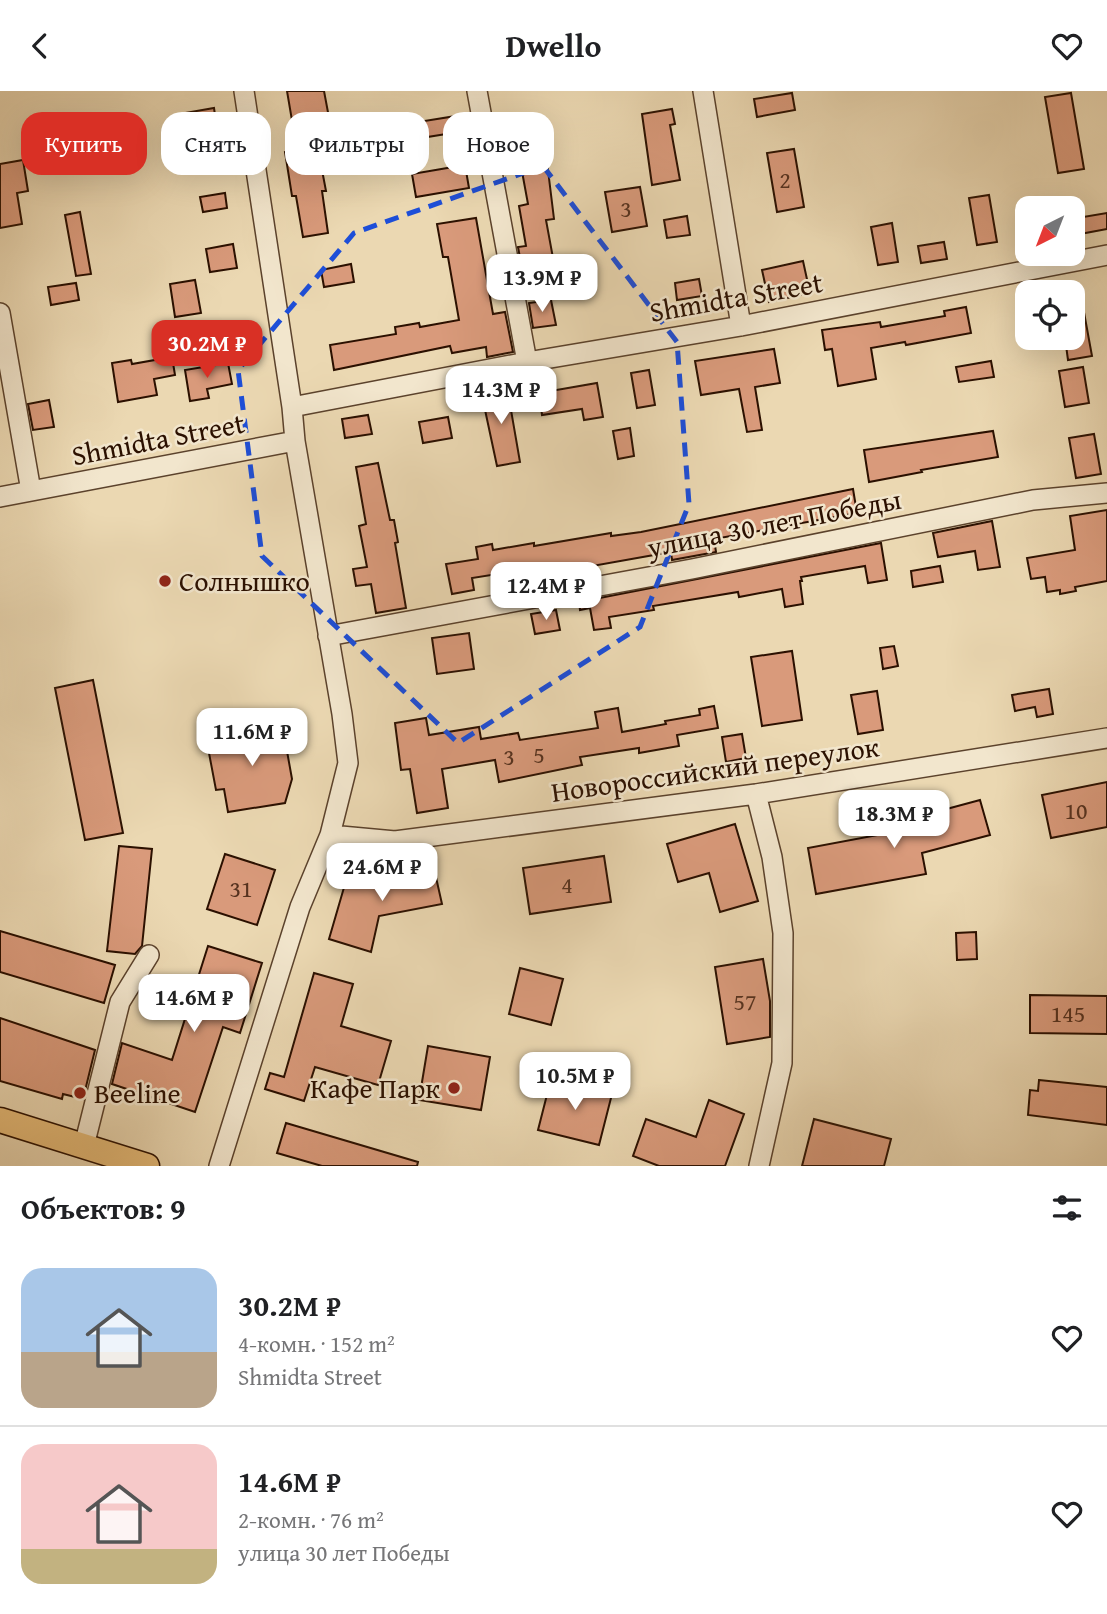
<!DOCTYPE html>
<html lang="ru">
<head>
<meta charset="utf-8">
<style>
  body { margin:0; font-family:"Gentium Book Plus",serif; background:#f6f6f6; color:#202124; height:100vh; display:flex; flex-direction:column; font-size:26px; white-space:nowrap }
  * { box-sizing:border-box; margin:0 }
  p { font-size:23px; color:#757577 }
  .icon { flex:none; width:38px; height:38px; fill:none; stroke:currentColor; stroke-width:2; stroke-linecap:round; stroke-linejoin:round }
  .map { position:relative; height:1075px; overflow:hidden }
  .panel { display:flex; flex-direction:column; background:#fff; flex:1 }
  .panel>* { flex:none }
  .guide { position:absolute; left:21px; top:21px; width:700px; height:63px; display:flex; gap:14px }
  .needle { width:46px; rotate:222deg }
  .fabs { position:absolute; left:1015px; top:105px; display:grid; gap:14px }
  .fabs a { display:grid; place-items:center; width:70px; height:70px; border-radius:14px; background:#fff; box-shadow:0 7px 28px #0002; font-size:35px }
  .price { position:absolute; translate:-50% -60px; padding:0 16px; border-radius:14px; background:#fff; color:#222; font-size:23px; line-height:46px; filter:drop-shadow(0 2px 4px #0008) }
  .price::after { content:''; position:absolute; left:50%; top:42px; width:21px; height:16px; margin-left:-10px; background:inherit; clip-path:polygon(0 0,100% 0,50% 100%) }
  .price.current { background:#d93025; color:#fff }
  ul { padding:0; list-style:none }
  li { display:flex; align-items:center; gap:21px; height:175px; padding:0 21px }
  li+li { border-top:2px solid #e0e0e0 }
  li span { display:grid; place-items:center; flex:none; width:196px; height:140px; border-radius:21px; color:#555 }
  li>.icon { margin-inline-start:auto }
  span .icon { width:84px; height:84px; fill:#fffc; stroke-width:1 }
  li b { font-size:30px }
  h2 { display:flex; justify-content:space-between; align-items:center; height:84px; padding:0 21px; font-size:30px }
  .pill { padding:0 24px; border-radius:21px; background:#fff; box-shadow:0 7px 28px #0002; font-size:24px; line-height:63px }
  .pill.current { background:#d93025; color:#fff }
  header { display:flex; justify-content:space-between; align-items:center; height:91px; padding:0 21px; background:#fff; font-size:32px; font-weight:700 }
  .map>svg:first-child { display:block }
  .building { fill:#d99a7b; stroke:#2b1000; stroke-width:2 }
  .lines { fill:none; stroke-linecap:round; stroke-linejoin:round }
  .minor-casing { stroke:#5b422c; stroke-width:22 }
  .major-casing { stroke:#2b1000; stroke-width:27 }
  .minor { stroke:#f2e6cd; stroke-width:19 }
  .major { stroke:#e6bc79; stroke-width:24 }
  .marked { fill:none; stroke:#1d4ed8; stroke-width:5; stroke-dasharray:14 9; stroke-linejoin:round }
  .poi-dot { fill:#8f2418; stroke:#f2e6cd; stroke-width:2.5 }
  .labels { text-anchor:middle; stroke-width:5; stroke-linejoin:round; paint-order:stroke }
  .number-label { font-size:24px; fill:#56321f }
  .street-label { font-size:28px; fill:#2b1000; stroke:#f2e6cd }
  .poi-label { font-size:28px; fill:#2b1000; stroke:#f2e6cd; text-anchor:start }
</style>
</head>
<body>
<header><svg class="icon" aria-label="back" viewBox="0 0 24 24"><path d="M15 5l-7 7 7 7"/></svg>Dwello<svg class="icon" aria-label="heart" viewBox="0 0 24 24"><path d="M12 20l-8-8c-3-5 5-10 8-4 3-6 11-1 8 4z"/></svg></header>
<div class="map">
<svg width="1107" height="1075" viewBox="0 0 1107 1075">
  <rect width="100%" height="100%" fill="#ebd8b2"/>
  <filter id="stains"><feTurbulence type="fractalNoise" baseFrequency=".00286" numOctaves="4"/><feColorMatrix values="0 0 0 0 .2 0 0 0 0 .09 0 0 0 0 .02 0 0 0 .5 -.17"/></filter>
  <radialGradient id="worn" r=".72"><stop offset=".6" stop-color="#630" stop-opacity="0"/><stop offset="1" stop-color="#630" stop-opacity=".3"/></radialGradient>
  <!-- building -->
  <path class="building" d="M287 0H324L330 32 309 36 316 80 322 79 326 100H322L328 142 303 146 296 105H292L285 61 297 59Z
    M792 2 795 19 757 26 754 8Z
    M1071 2 1084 78 1058 82 1045 6Z
    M214 17 217 38 215 39 221 72 199 75 193 42 188 43 185 22Z
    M672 18 675 33 670 34 680 89 652 94 642 23Z
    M456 25 459 41 421 47 418 31Z
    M527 33 530 51 506 56 503 37Z
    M794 58 804 116 777 121 767 62Z
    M23 69 28 100 17 102 22 133 0 137V73Z
    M547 71 554 128 546 129 553 167 521 172 518 156 526 155 519 115 528 113 521 75Z
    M465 74 469 97 416 106 412 83Z
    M640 96 647 135 612 141 605 101Z
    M225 102 227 117 203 121 200 106Z
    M989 104 997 151 977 154 969 107Z
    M80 121 91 183 76 185 65 124Z
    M1107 122V138L1080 143 1077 127Z
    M687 125 690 144 667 147 664 129Z
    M476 127 493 223 505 221 513 261 487 266 486 256 452 262 450 255 334 279 330 254 396 243 395 236 419 232 420 236 459 229 448 166H443L437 133Z
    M892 132 898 171 878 174 871 136Z
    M944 151 947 168 921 172 918 155Z
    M233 153 237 177 210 181 206 158Z
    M803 170 810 202 769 211 762 179Z
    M351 173 354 191 324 196 321 179Z
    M699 188 702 205 677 209 675 192Z
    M195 189 201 222 175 226 170 193Z
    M76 192 79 209 51 214 48 196Z
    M1081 205 1092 265 1068 269 1065 247H1073V206Z
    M551 209 556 234 533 237 529 212Z
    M966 216 971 242 906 254 905 251 871 257 876 288 838 295 832 258 825 259 822 239 880 231 881 236 945 225 944 220Z
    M774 258 780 292 755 296 762 339 747 341 739 298 701 304 695 270Z
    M172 266 175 284 154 288 157 304 118 311 112 272 131 269 132 273Z
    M991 270 994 286 959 291 956 276Z
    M228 272 232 293 207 298 209 307 190 310 185 279Z
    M1083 276 1089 312 1065 316 1059 280Z
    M649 279 655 314 637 317 631 282Z
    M597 292 603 326 584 329 582 318 542 324 539 302Z
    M507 296 520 371 497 375 481 300Z
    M49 309 54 336 33 339 28 313Z
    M368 324 372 343 345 347 342 328Z
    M448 326 452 347 423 352 419 331Z
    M630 337 634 365 618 368 613 340Z
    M993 340 998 366 921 379 922 381 869 391 864 359Z
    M1094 343 1101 383 1076 387 1069 347Z
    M378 372 390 429H394L398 451 395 452 406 517 376 522 371 493 356 495 353 478 367 476 359 435 366 433 356 376Z
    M853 398 857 422 714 448 716 461 672 469 671 461 592 475 593 484 575 487 574 476 517 484 516 480 472 487 474 499 452 503 446 473 478 468 476 456 492 453 493 459 534 452V455L611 442V445L641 441Z
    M1107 419V490L1075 496 1076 500 1060 503V499L1047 501 1045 486 1031 488 1027 467 1075 459 1070 425Z
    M992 430 1000 476 978 479 975 460 938 466 933 442Z
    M881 452 887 489 868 492 865 475 801 486 802 490H800L803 513 785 516 782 498 739 506 738 501 653 515 654 519 609 526 611 537 594 539 590 517 580 519 579 511Z
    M940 475 943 491 913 496 911 480Z
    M556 519 560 539 535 543 531 523Z
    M469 542 474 578 437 583 432 547Z
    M894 555 898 575 883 578 880 557Z
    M792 560 802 629 762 635 751 566Z
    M93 589 123 742 85 749 55 597Z
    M1049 598 1053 623 1037 626 1035 616 1015 620 1012 604Z
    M877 600 883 639 858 643 851 604Z
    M714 615 718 637 677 644 679 655 639 662V657L580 666 582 674 499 691 495 669 442 678 448 717 417 722 410 678 401 679 395 632 426 627 429 644 479 636 481 648 518 642 520 649 598 637 595 621 618 617 622 641 666 633 665 630 700 624 699 618Z
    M265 633 285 649 292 688 285 712 228 721 224 698 216 699 209 662 217 661 225 640Z
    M742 643 746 667 726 671 722 646Z
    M1107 691V736L1051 747 1042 704Z
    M980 709 990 744 922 762 926 783 816 803 808 757 931 734 928 723Z
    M735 733 758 810 720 821 709 782 678 791 667 753Z
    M119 755 152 758 142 855 135 863 107 860Z
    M225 763 275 779 257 834 207 818Z
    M604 765 611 811 530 823 523 777Z
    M433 773 442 813 379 825 371 861 329 848 345 793Z
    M0 840 115 874 104 912 0 881Z
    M976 841 977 868 957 869 956 842Z
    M208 855 262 872 240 942 223 936 195 1021 112 993 122 952 172 969Z
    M763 868 770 910V946L727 953 715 876Z
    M520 877 563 888 551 934 509 923Z
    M314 882 353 893 341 935 391 950 378 994 315 976 304 1010 265 998 270 982 284 986Z
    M1030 904 1107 905V943L1030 942Z
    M0 927 95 959 83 1008 63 1003 62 1008 0 990Z
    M428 955 490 966 481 1019 419 1009Z
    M551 988 612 1003 599 1054 538 1039Z
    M1039 989 1107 996V1034L1028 1024 1030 999 1038 1000Z
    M709 1009 744 1023 725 1075H659L633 1065 646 1028 696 1046Z
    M814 1028 891 1048 884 1075H802Z
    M286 1032 418 1071 417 1075H322L277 1062Z"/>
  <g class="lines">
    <defs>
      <path id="minor" d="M477 0 527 271
        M703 0 741 235
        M0 222 31 400
        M292 316 527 271 741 235 1107 164
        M0 406 295 350
        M328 545 692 478 1033 409 1107 402
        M756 703 772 766 783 842 782 972 759 1075
        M330 744 395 750 756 703 1107 647
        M84 1055 120 911 149 864
        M219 1075 300 816 330 744 348 672 342 623 295 350 292 316 244 0"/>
      <path id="major" d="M0 1029 147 1075"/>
    </defs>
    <!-- minor casing -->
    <use href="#minor" class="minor-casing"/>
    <!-- major casing -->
    <use href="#major" class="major-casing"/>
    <!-- minor -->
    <use href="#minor" class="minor"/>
    <!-- major -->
    <use href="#major" class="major"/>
  </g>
  <!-- marked area -->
  <path class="marked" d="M543 75 677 251 689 413 640 536 458 652 262 465 238 279 354 142Z"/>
  <!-- markers -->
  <g class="poi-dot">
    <circle cx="165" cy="490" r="7"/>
    <circle cx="454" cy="997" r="7"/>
    <circle cx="80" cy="1002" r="7"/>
  </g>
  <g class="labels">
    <!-- number labels -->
    <g class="number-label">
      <text x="785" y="97">2</text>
      <text x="626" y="126">3</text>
      <text x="539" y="672">5</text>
      <text x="509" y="674">3</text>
      <text x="1076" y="728">10</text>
      <text x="567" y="802">4</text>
      <text x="241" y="806">31</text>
      <text x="745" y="919">57</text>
      <text x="1068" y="931">145</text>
    </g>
    <!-- street labels -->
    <g class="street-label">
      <text transform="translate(736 206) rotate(-10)" y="10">Shmidta Street</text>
      <text transform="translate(158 348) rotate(-11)" y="10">Shmidta Street</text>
      <text transform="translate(774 432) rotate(-11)" y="10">улица 30 лет Победы</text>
      <text transform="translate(715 678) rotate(-8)" y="10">Новороссийский переулок</text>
    </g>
    <!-- poi labels -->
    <g class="poi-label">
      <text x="179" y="500">Солнышко</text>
      <text x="440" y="1007" text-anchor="end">Кафе Парк</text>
      <text x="94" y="1012">Beeline</text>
    </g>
  </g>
  <rect width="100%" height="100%" filter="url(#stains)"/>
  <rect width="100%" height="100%" fill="url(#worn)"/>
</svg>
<div class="fabs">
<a><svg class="needle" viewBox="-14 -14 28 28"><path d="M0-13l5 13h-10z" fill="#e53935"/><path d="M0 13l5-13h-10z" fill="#757577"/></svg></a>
<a><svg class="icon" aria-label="locate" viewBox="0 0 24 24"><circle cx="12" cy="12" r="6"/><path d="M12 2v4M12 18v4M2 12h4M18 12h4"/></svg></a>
</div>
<b class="price" style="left:542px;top:223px">13.9M ₽</b>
<b class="price current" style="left:207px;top:289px">30.2M ₽</b>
<b class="price" style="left:501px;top:335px">14.3M ₽</b>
<b class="price" style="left:546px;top:531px">12.4M ₽</b>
<b class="price" style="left:252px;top:677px">11.6M ₽</b>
<b class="price" style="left:894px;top:759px">18.3M ₽</b>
<b class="price" style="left:382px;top:812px">24.6M ₽</b>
<b class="price" style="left:194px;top:943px">14.6M ₽</b>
<b class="price" style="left:575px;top:1021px">10.5M ₽</b>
<div class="guide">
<a class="pill current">Купить</a>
<a class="pill">Снять</a>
<a class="pill">Фильтры</a>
<a class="pill">Новое</a>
</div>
</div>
<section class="panel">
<h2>Объектов: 9<svg class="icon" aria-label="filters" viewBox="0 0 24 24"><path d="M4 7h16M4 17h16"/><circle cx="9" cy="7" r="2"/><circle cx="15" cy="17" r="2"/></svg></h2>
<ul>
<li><span style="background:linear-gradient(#a9c7e8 60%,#b9a48a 0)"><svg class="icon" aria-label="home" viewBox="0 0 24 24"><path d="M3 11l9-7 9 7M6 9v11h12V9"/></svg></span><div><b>30.2M ₽</b><p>4-комн. · 152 m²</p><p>Shmidta Street</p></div><svg class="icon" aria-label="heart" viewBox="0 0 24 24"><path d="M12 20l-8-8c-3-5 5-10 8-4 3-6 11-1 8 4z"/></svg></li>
<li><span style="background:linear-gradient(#f6c9c9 75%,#c2b280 0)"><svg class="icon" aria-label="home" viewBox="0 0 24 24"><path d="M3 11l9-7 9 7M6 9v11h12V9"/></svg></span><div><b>14.6M ₽</b><p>2-комн. · 76 m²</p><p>улица 30 лет Победы</p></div><svg class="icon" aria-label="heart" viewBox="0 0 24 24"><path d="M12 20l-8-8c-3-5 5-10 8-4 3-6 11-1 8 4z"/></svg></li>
</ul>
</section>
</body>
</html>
